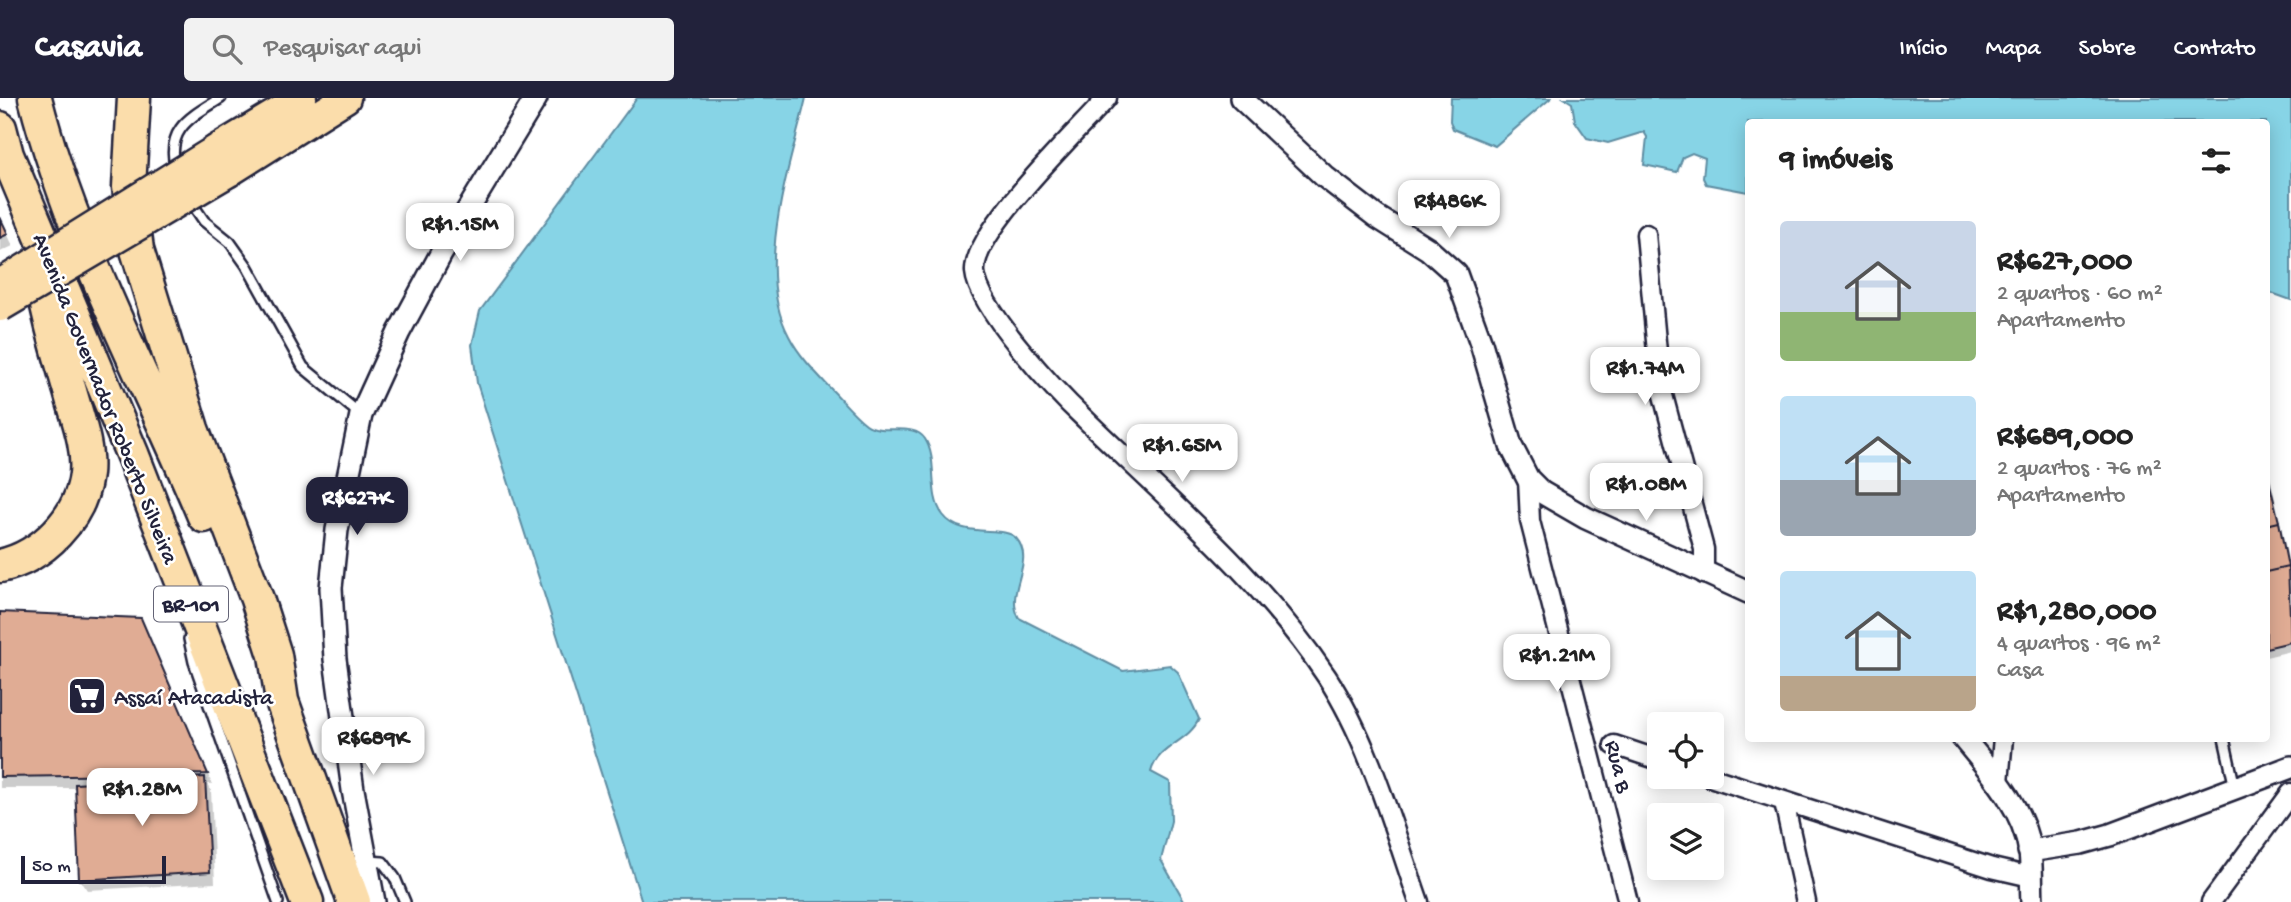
<!DOCTYPE html>
<html lang="pt">
<head>
<meta charset="utf-8">
<style>
  body { margin:0; font-family:"Gochi Hand",sans-serif; background:#f2f2f2; color:#222; height:100vh; display:flex; flex-direction:column; font-size:26px; white-space:nowrap }
  * { box-sizing:border-box; margin:0 }
  p { font-size:23px; color:#767676 }
  .icon { flex:none; width:38px; height:38px; fill:none; stroke:currentColor; stroke-width:2; stroke-linecap:round; stroke-linejoin:round }
  .map { position:relative; flex:1; overflow:hidden }
  .panel { position:absolute; left:1745px; top:21px; width:525px; height:623px; display:flex; flex-direction:column; background:#fff; border-radius:7px; box-shadow:0 4px 18px #0003 }
  .panel>* { flex:none }
  .fabs { position:absolute; left:1647px; top:614px; display:grid; gap:14px }
  .fabs a { display:grid; place-items:center; width:77px; height:77px; border-radius:7px; background:#fff; box-shadow:0 4px 18px #0003; font-size:35px }
  .scale { position:absolute; left:21px; bottom:18px; width:145px; box-sizing:border-box; padding-left:7px; border:4px solid #22223b; border-top:0; font-size:19px; line-height:24px; white-space:nowrap; color:#22223b; -webkit-text-stroke:5px #fff; paint-order:stroke }
  .price { position:absolute; translate:-50% -60px; padding:0 16px; border-radius:14px; background:#fff; color:#222; font-size:23px; line-height:46px; filter:drop-shadow(0 2px 4px #0008) }
  .price::after { content:''; position:absolute; left:50%; top:42px; width:21px; height:16px; margin-left:-10px; background:inherit; clip-path:polygon(0 0,100% 0,50% 100%) }
  .price.current { background:#22223b; color:#fff }
  ul { padding:0; list-style:none }
  li { display:flex; align-items:center; gap:21px; height:175px; padding:0 35px }
  li span { display:grid; place-items:center; flex:none; width:196px; height:140px; border-radius:7px; color:#555 }
  li>.icon { margin-inline-start:auto }
  span .icon { width:84px; height:84px; fill:#fffc; stroke-width:1 }
  li b { font-size:30px }
  h2 { display:flex; justify-content:space-between; align-items:center; height:84px; padding:0 35px; font-size:30px }
  header { display:flex; align-items:center; gap:42px; box-sizing:border-box; height:98px; padding:0 35px; background:#22223b; color:#fff }
  header strong { font-size:33px }
  nav { display:flex; gap:38px; margin-inline-start:auto; font-size:24px }
  .search { width:490px; height:63px; background:#f2f2f2; display:flex; align-items:center; gap:18px; box-sizing:border-box; padding:0 24px; border-radius:7px; color:#767676; font-size:26px }
  .map>svg:first-child { display:block }
  .water { fill:#87d4e6; stroke:#5f8da2; stroke-width:2 }
  .shadow { fill:#0003 }
  .building { fill:#e0ac94; stroke:#22223b; stroke-width:2 }
  .lines { fill:none; stroke-linecap:round; stroke-linejoin:round }
  .service-casing { stroke:#22223b; stroke-width:14 }
  .minor-casing { stroke:#22223b; stroke-width:23 }
  .tertiary-casing { stroke:#22223b; stroke-width:26 }
  .primary-casing { stroke:#22223b; stroke-width:33 }
  .motorway-casing { stroke:#22223b; stroke-width:37 }
  .service { stroke:#fff; stroke-width:9 }
  .minor { stroke:#fff; stroke-width:18 }
  .tertiary { stroke:#fff; stroke-width:21 }
  .primary { stroke:#fbddab; stroke-width:28 }
  .motorway { stroke:#fbddab; stroke-width:32 }
  .primary-bridge-casing { stroke:#22223b; stroke-width:33; stroke-linecap:butt }
  .primary-bridge { stroke:#fbddab; stroke-width:28 }
  .labels { text-anchor:middle; stroke-width:5; stroke-linejoin:round; paint-order:stroke }
  .shield { fill:#fff; stroke:#646476; stroke-width:2 }
  .shield-label { font-size:21px; font-weight:bold; fill:#22223b }
  .street-label { font-size:23px; fill:#22223b; stroke:#fff }
  .poi-label { font-size:23px; fill:#22223b; stroke:#fff; text-anchor:start }
</style>
</head>
<body>
<header>
<strong>Casavia</strong>
<div class="search"><svg class="icon" aria-label="search" viewBox="0 0 24 24"><circle cx="10" cy="10" r="6"/><path d="M15 15l6 6"/></svg>Pesquisar aqui</div>
<nav><a>Início</a><a>Mapa</a><a>Sobre</a><a>Contato</a></nav>
</header>
<div class="map">
<svg width="2291" height="804" viewBox="0 0 2291 804">
  <rect width="100%" height="100%" fill="#fff"/>
  <filter id="ink" filterUnits="userSpaceOnUse"><feTurbulence type="fractalNoise" baseFrequency=".0143" numOctaves="2"/><feDisplacementMap in="SourceGraphic" scale="14" xChannelSelector="R" yChannelSelector="G"/><feConvolveMatrix kernelMatrix="1 2 1 2 8 2 1 2 1" color-interpolation-filters="sRGB"/></filter>
  <g filter="url(#ink)">
    <!-- water -->
    <path class="water" d="M637 0H806C790 68 753 172 789 238 799 258 817 276 832 292 843 303 853 316 866 326 882 338 913 323 925 341 939 363 927 396 943 417 962 442 1003 426 1016 440 1037 464 1004 492 1019 520L1123 573 1170 567 1178 574 1199 621C1188 645 1158 647 1151 674L1170 684 1171 723 1161 762 1185 804H642L477 285 472 247 480 213Z
      M1451 0H1551L1495 48 1453 31 1450 23Z
      M1564 0H2291V202L2266 193V24H1748V94L1706 86 1703 80 1705 60 1692 55 1683 59 1677 74 1644 67 1647 39 1644 34 1608 45 1587 40 1575 23 1572 5Z"/>
    <!-- shadow -->
    <path class="shadow" d="M0 120 13 148 0 154Z
      M2266 360 2291 474V553L2266 559Z
      M0 516 140 522 212 686H207L211 692 215 785 87 792 80 781 77 690H0Z"/>
    <!-- building -->
    <path class="building" d="M0 119 8 136 0 140Z
      M2266 383H2269L2279 424 2266 427Z
      M2279 424 2288 469 2266 474V427Z
      M2288 469 2291 544 2266 550V474Z
      M0 514 141 520 208 676 0 679Z
      M205 679 210 774 79 782 75 686Z"/>
    <g class="lines">
      <defs>
        <path id="service" d="M176 73C165 31 189 20 221 0
          M189 101 204 123 230 144 247 168 303 269 361 317
          M189 541 194 564 278 804
          M2224 640 2235 690
          M368 763 383 764 395 780 405 804"/>
        <path id="minor" d="M1107 0C1078 33 972 134 975 174 978 210 1057 295 1085 321 1169 403 1261 480 1327 579 1370 645 1393 730 1419 804
          M1646 136 1660 286 1704 451V476
          M1528 381 1530 423 1628 804
          M1614 647 1659 662
          M1710 679 1992 770 2031 779
          M1999 684 2003 640
          M1784 704 1806 804
          M2211 804 2291 695"/>
        <path id="tertiary" d="M1241 0 1325 79 1377 119 1428 151 1456 176 1481 245 1511 348 1528 381 1541 394 1586 420 1748 494
          M1963 640C1990 673 2024 710 2030 754 2032 770 2031 788 2032 804
          M2029 753 2081 745 2110 737 2291 669
          M374 804 353 692 335 561 331 490 337 432 361 317 399 234 441 156 536 0"/>
        <path id="primary" d="M217 51 302 0
          M229 74 346 0"/>
        <path id="motorway" d="M35 0C72 145 146 280 204 418
          M134 0 129 89 137 152 192 331 257 501 275 557 282 603 354 804
          M0 30 7 57 133 358 307 804
          M0 468C42 459 81 420 86 376 89 348 77 319 70 293 57 249 45 208 39 163"/>
      </defs>
      <!-- service casing -->
      <use href="#service" class="service-casing"/>
      <!-- minor casing -->
      <use href="#minor" class="minor-casing"/>
      <!-- tertiary casing -->
      <use href="#tertiary" class="tertiary-casing"/>
      <!-- primary casing -->
      <use href="#primary" class="primary-casing"/>
      <!-- motorway casing -->
      <use href="#motorway" class="motorway-casing"/>
      <!-- service -->
      <use href="#service" class="service"/>
      <!-- minor -->
      <use href="#minor" class="minor"/>
      <!-- tertiary -->
      <use href="#tertiary" class="tertiary"/>
      <!-- primary -->
      <use href="#primary" class="primary"/>
      <!-- motorway -->
      <use href="#motorway" class="motorway"/>
      <defs>
        <path id="primary-bridge" d="M0 186 217 51
          M0 209 229 74"/>
      </defs>
      <!-- primary-bridge casing -->
      <use href="#primary-bridge" class="primary-bridge-casing"/>
      <!-- primary-bridge -->
      <use href="#primary-bridge" class="primary-bridge"/>
    </g>
  </g>
  <!-- icons -->
  <defs>
    <symbol id="supermarket-square" viewBox="-11 -11 22 22"><rect x="-9" y="-9" width="18" height="18" rx="4" fill="#22223b" stroke="#fff"/><path d="M-6-5.5h2.5l.6 2H6L4.5 2H-2.5L-4.4-4H-6ZM-1.5 3.2a1.3 1.3 0 1 0 .1 0ZM3 3.2a1.3 1.3 0 1 0 .1 0Z" fill="#fff"/></symbol>
  </defs>
  <g fill-rule="evenodd">
    <use href="#supermarket-square" x="65" y="576" width="44" height="44"/>
  </g>
  <g class="labels">
    <!-- shield labels -->
    <rect class="shield" x="154" y="488.5" width="74" height="35" rx="5"/>
    <g class="shield-label">
      <text x="191" y="513">BR-101</text>
    </g>
    <!-- street labels -->
    <g class="street-label">
      <text transform="translate(107 300) rotate(68)" y="8">Avenida Governador Roberto Silveira</text>
      <text transform="translate(1620 668) rotate(76)" y="8">Rua B</text>
    </g>
    <!-- poi labels -->
    <g class="poi-label">
      <text x="114" y="606">Assaí Atacadista</text>
    </g>
  </g>
</svg>
<div class="fabs">
<a><svg class="icon" aria-label="locate" viewBox="0 0 24 24"><circle cx="12" cy="12" r="6"/><path d="M12 2v4M12 18v4M2 12h4M18 12h4"/></svg></a>
<a><svg class="icon" aria-label="layers" viewBox="0 0 24 24"><path d="M12 4l9 5-9 5-9-5zM3 14l9 5 9-5"/></svg></a>
</div>
<div class="scale">50 m</div>
<b class="price" style="left:1449px;top:142px">R$486K</b>
<b class="price" style="left:460px;top:165px">R$1.15M</b>
<b class="price" style="left:1645px;top:309px">R$1.74M</b>
<b class="price" style="left:1182px;top:386px">R$1.65M</b>
<b class="price" style="left:1646px;top:425px">R$1.08M</b>
<b class="price current" style="left:357px;top:439px">R$627K</b>
<b class="price" style="left:1557px;top:596px">R$1.21M</b>
<b class="price" style="left:373px;top:679px">R$689K</b>
<b class="price" style="left:142px;top:730px">R$1.28M</b>
<section class="panel">
<h2>9 imóveis<svg class="icon" aria-label="filters" viewBox="0 0 24 24"><path d="M4 7h16M4 17h16"/><circle cx="9" cy="7" r="2"/><circle cx="15" cy="17" r="2"/></svg></h2>
<ul>
<li><span style="background:linear-gradient(#c9d6e8 65%,#8fb573 0)"><svg class="icon" aria-label="home" viewBox="0 0 24 24"><path d="M3 11l9-7 9 7M6 9v11h12V9"/></svg></span><div><b>R$627,000</b><p>2 quartos · 60 m²</p><p>Apartamento</p></div></li>
<li><span style="background:linear-gradient(#bfe0f5 60%,#9aa5b1 0)"><svg class="icon" aria-label="home" viewBox="0 0 24 24"><path d="M3 11l9-7 9 7M6 9v11h12V9"/></svg></span><div><b>R$689,000</b><p>2 quartos · 76 m²</p><p>Apartamento</p></div></li>
<li><span style="background:linear-gradient(#bfe0f5 75%,#b9a48a 0)"><svg class="icon" aria-label="home" viewBox="0 0 24 24"><path d="M3 11l9-7 9 7M6 9v11h12V9"/></svg></span><div><b>R$1,280,000</b><p>4 quartos · 96 m²</p><p>Casa</p></div></li>
</ul>
</section>
</div>
</body>
</html>
